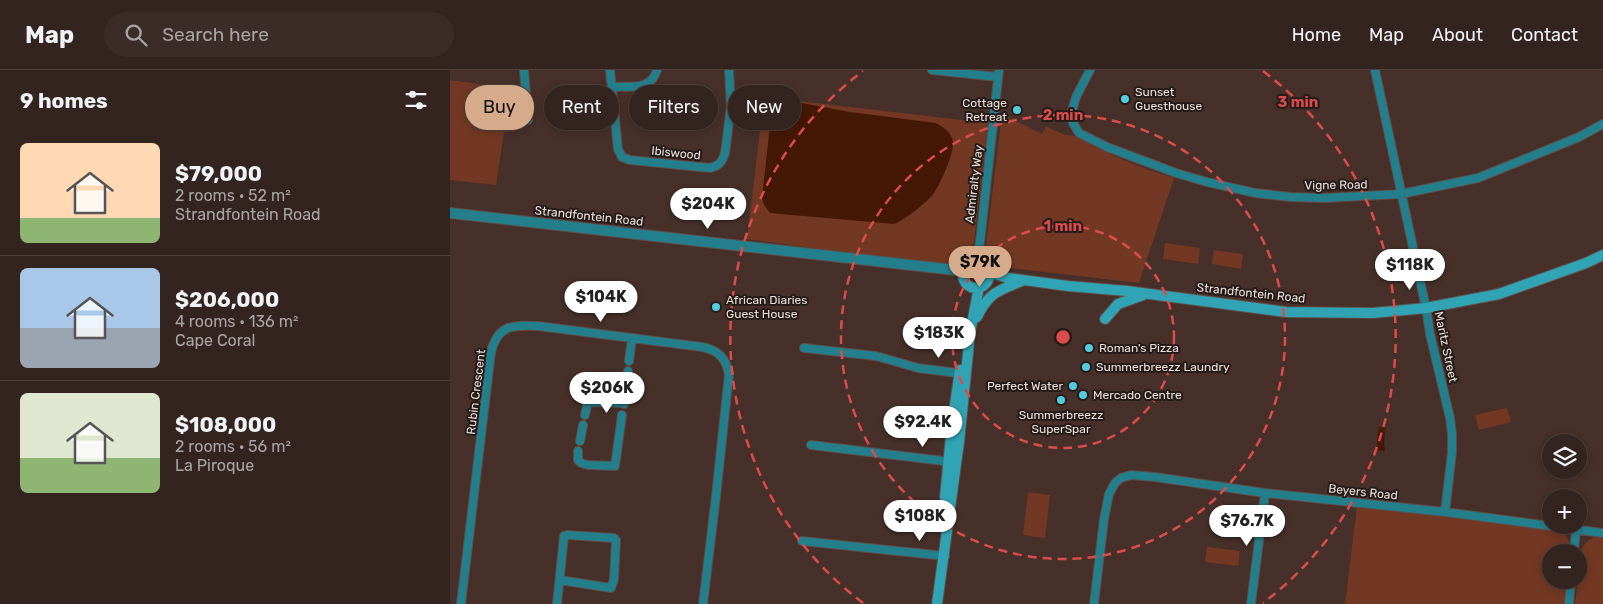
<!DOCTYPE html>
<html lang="en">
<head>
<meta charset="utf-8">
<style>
  body { margin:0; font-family:Rubik,sans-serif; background:#3c2c28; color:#f1f3f6; height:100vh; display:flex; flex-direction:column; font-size:19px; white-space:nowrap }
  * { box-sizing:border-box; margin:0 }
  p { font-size:16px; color:#a9a4a4 }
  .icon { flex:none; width:28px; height:28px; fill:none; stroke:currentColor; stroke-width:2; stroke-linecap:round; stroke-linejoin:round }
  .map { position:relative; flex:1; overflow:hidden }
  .side { display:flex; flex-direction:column; background:#34241f; width:450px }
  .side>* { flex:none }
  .guide { position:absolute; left:15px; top:15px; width:475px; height:45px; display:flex; gap:10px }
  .controls { position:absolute; left:1092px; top:364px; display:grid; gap:10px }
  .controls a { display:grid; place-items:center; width:45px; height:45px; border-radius:50%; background:#34241f; box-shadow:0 2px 8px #0003,0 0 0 1px #4e413d; font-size:25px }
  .price { position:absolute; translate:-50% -42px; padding:0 11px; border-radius:18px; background:#fff; color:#222; font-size:16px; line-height:32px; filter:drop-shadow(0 1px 2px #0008) }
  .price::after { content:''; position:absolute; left:50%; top:30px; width:15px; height:11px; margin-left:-8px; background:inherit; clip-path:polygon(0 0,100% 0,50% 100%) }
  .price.on { background:#d6ab8b; color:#111 }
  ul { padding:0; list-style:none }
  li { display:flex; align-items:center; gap:15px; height:125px; padding:0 20px }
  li+li { border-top:1px solid #4e413d }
  li span { display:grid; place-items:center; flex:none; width:140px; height:100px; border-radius:8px; color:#555 }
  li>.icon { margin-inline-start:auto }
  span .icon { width:60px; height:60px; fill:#fffc; stroke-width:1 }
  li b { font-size:21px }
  h2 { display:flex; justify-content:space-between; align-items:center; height:60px; padding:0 20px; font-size:21px }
  .pill { padding:0 18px; border-radius:22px; background:#34241f; box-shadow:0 2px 8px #0003,0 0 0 1px #4e413d; font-size:18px; line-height:45px }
  .pill.on { background:#d6ab8b; color:#111 }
  header { display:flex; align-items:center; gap:30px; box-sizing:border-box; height:70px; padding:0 25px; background:#34241f; border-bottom:1px solid #4e413d }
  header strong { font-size:24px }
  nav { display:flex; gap:28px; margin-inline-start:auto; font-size:18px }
  .search { width:350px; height:45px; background:#3c2c28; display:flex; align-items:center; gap:12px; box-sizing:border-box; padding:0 18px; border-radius:28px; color:#a9a4a4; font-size:19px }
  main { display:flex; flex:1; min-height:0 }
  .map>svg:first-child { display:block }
  .green { fill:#723823 }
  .water { fill:#451705 }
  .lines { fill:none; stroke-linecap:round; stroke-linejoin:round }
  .minor-casing { stroke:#614c45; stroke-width:10 }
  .tertiary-casing { stroke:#614c45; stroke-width:12 }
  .secondary-casing { stroke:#614c45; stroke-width:12 }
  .minor { stroke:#247f8d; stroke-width:8 }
  .tertiary { stroke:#247f8d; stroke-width:10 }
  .secondary { stroke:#30a4b5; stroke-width:10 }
  .ring { fill:none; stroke:#db4d4c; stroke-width:2.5; stroke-dasharray:9 6 }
  .poi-dot { fill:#54cadd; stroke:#251b18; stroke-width:2 }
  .labels { text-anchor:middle; stroke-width:4; stroke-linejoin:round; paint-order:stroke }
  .poi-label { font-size:12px; fill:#eddfda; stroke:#251b18; text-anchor:start }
  .street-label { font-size:12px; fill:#eddfda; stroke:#251b18 }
  .centre { fill:#db4d4c; stroke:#251b18; stroke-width:2.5 }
  .ring-label { font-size:15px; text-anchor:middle; font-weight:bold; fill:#db4d4c; stroke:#251b18; stroke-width:4; stroke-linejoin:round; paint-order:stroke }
</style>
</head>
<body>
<header>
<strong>Map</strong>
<div class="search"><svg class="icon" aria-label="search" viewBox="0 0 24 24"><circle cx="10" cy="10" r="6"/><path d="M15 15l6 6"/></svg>Search here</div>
<nav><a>Home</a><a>Map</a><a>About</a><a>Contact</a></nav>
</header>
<main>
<section class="side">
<h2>9 homes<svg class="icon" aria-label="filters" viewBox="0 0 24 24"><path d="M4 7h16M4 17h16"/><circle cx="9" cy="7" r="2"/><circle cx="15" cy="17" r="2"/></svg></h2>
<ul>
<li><span style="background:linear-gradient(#ffd9b3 75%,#8fb573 0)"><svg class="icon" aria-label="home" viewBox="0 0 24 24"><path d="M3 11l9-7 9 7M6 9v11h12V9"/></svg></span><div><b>$79,000</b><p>2 rooms · 52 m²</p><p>Strandfontein Road</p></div></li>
<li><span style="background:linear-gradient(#a9c7e8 60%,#9aa5b1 0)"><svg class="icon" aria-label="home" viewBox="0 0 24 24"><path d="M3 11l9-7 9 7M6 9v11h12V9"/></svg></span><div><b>$206,000</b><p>4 rooms · 136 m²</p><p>Cape Coral</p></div></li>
<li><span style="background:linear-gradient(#dfe7d0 65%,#8fb573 0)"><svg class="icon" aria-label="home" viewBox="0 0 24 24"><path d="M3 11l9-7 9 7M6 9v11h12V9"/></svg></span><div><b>$108,000</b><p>2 rooms · 56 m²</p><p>La Piroque</p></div></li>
</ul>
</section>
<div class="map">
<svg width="1153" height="534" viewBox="0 0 1153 534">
  <rect width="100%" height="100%" fill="#463029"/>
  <!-- green -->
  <path class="green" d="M0 10 65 19 67 61 54 62 46 115 0 110Z
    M314 27 538 53 523 180C519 190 513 195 502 197L297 169Z
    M552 44 592 64 596 56C605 61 617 67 627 66 656 84 691 98 724 108L689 213 559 198C547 194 541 188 536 175Z
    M715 173 750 178 748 194 713 189Z
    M764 180 793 184 791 199 762 194Z
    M1057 338 1061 352 1029 360 1025 345Z
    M578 422 600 425 595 468 573 465Z
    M907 436 1109 460C1118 466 1121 472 1121 482H1101V510H1118L1115 534H895Z
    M1153 463V534H1125L1128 510H1129C1129 485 1127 472 1153 463Z
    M757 477 790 481 788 496 755 492Z"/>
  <!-- water -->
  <path class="water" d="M341 31 400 42 485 53C493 56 502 63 503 72 504 84 489 117 482 126 474 134 455 150 444 154L320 143 314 135 312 128 321 46C326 37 330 33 341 31Z
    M929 357 937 358 935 359 934 374 935 380 934 381 926 380Z"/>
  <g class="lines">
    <defs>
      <path id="minor" d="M74 0 78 50
        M160 0 168 79 172 87 180 90 260 98C269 96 272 92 275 83L281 36 279 0
        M482 0 548 7
        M640 0 626 27 621 45 623 53 629 63 657 77 726 103 757 112 805 123 841 127 874 128 951 124 1028 108 1129 67 1153 54
        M925 0 976 238 980 264 1000 348 1002 364V382L995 442
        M163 17C181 16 201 21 207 0
        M530 179 531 193
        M525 192 530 172 549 0
        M354 278 426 286 468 298 515 304
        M179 291 182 268
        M176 310 178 301
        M174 334 175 321
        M135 345 137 336 139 332 174 333
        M130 371 133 355
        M361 375 502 392
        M128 381V390L131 393 138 395 165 396 172 345
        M352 471 495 486
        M1124 482 1126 459
        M11 534 41 282C48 254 64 255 88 256L252 277C268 280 276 288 279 304L266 426 253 534
        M107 534 114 466 117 465 164 468 166 470 164 509 161 518 110 510
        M644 534 654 449 659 424 665 413 671 408 681 405 705 407 815 423 995 442 1153 463
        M801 534 815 423
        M1119 534 1121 510"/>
      <path id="tertiary" d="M0 143 514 201"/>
      <path id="secondary" d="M513 205a13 13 0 1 1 26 0a13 13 0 1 1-26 0Z
        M539 202 558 208 618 216 677 221 836 242 923 243 976 238 1049 224 1136 193 1153 185
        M527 247C539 222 548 221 572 211
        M655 249 668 234 693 225
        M495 427 502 355 510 300
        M487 534 509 372 520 263 529 217"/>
    </defs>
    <!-- minor casing -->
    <use href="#minor" class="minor-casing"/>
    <!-- tertiary casing -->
    <use href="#tertiary" class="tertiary-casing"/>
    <!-- secondary casing -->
    <use href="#secondary" class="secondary-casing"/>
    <!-- minor -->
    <use href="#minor" class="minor"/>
    <!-- tertiary -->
    <use href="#tertiary" class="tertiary"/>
    <!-- secondary -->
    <use href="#secondary" class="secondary"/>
  </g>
  <!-- distance rings -->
  <g class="ring">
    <circle cx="613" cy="267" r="111"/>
    <circle cx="613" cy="267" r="222"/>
    <path d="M413 533A333 333 0 0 1 413 1M813 1A333 333 0 0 1 813 533"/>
  </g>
  <!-- markers -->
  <g class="poi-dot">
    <circle cx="675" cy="29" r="5"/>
    <circle cx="567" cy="40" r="5"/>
    <circle cx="266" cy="237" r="5"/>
    <circle cx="639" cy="278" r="5"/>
    <circle cx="636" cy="297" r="5"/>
    <circle cx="623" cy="316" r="5"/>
    <circle cx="633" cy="325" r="5"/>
    <circle cx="611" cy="330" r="5"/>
  </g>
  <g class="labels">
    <!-- poi labels -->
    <g class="poi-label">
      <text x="685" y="26">Sunset<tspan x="685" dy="14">Guesthouse</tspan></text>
      <text x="557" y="37" text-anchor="end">Cottage<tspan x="557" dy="14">Retreat</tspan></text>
      <text x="276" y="234">African Diaries<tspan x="276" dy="14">Guest House</tspan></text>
      <text x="649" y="282">Roman's Pizza</text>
      <text x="646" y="301">Summerbreezz Laundry</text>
      <text x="613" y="320" text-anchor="end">Perfect Water</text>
      <text x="643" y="329">Mercado Centre</text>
      <text x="611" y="349" text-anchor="middle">Summerbreezz<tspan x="611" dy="14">SuperSpar</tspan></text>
    </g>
    <!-- street labels -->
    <g class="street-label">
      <text transform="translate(226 83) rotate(6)" y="4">Ibiswood</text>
      <text transform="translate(524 114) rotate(-83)" y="4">Admiralty Way</text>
      <text transform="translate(886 115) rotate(-1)" y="4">Vigne Road</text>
      <text transform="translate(139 146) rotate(6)" y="4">Strandfontein Road</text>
      <text transform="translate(801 223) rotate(6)" y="4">Strandfontein Road</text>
      <text transform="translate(996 277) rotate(78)" y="4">Maritz Street</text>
      <text transform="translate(26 322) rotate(-83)" y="4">Rubin Crescent</text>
      <text transform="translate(913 422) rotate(6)" y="4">Beyers Road</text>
    </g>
  </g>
  <circle cx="613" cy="267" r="8" class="centre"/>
  <g class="ring-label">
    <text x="848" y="37">3 min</text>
    <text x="613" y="50">2 min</text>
    <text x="613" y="161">1 min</text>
  </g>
</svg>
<div class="controls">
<a><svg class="icon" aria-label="layers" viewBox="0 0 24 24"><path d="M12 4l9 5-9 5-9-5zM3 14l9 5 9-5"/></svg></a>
<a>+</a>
<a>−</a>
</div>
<b class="price" style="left:258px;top:160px">$204K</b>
<b class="price on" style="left:530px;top:218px">$79K</b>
<b class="price" style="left:960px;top:221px">$118K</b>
<b class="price" style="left:151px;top:253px">$104K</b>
<b class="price" style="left:489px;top:289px">$183K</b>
<b class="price" style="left:157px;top:344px">$206K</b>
<b class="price" style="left:473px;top:378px">$92.4K</b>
<b class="price" style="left:470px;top:472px">$108K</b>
<b class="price" style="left:797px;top:477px">$76.7K</b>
<div class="guide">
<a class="pill on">Buy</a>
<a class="pill">Rent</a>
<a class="pill">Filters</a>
<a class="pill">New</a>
</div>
</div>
</main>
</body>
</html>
